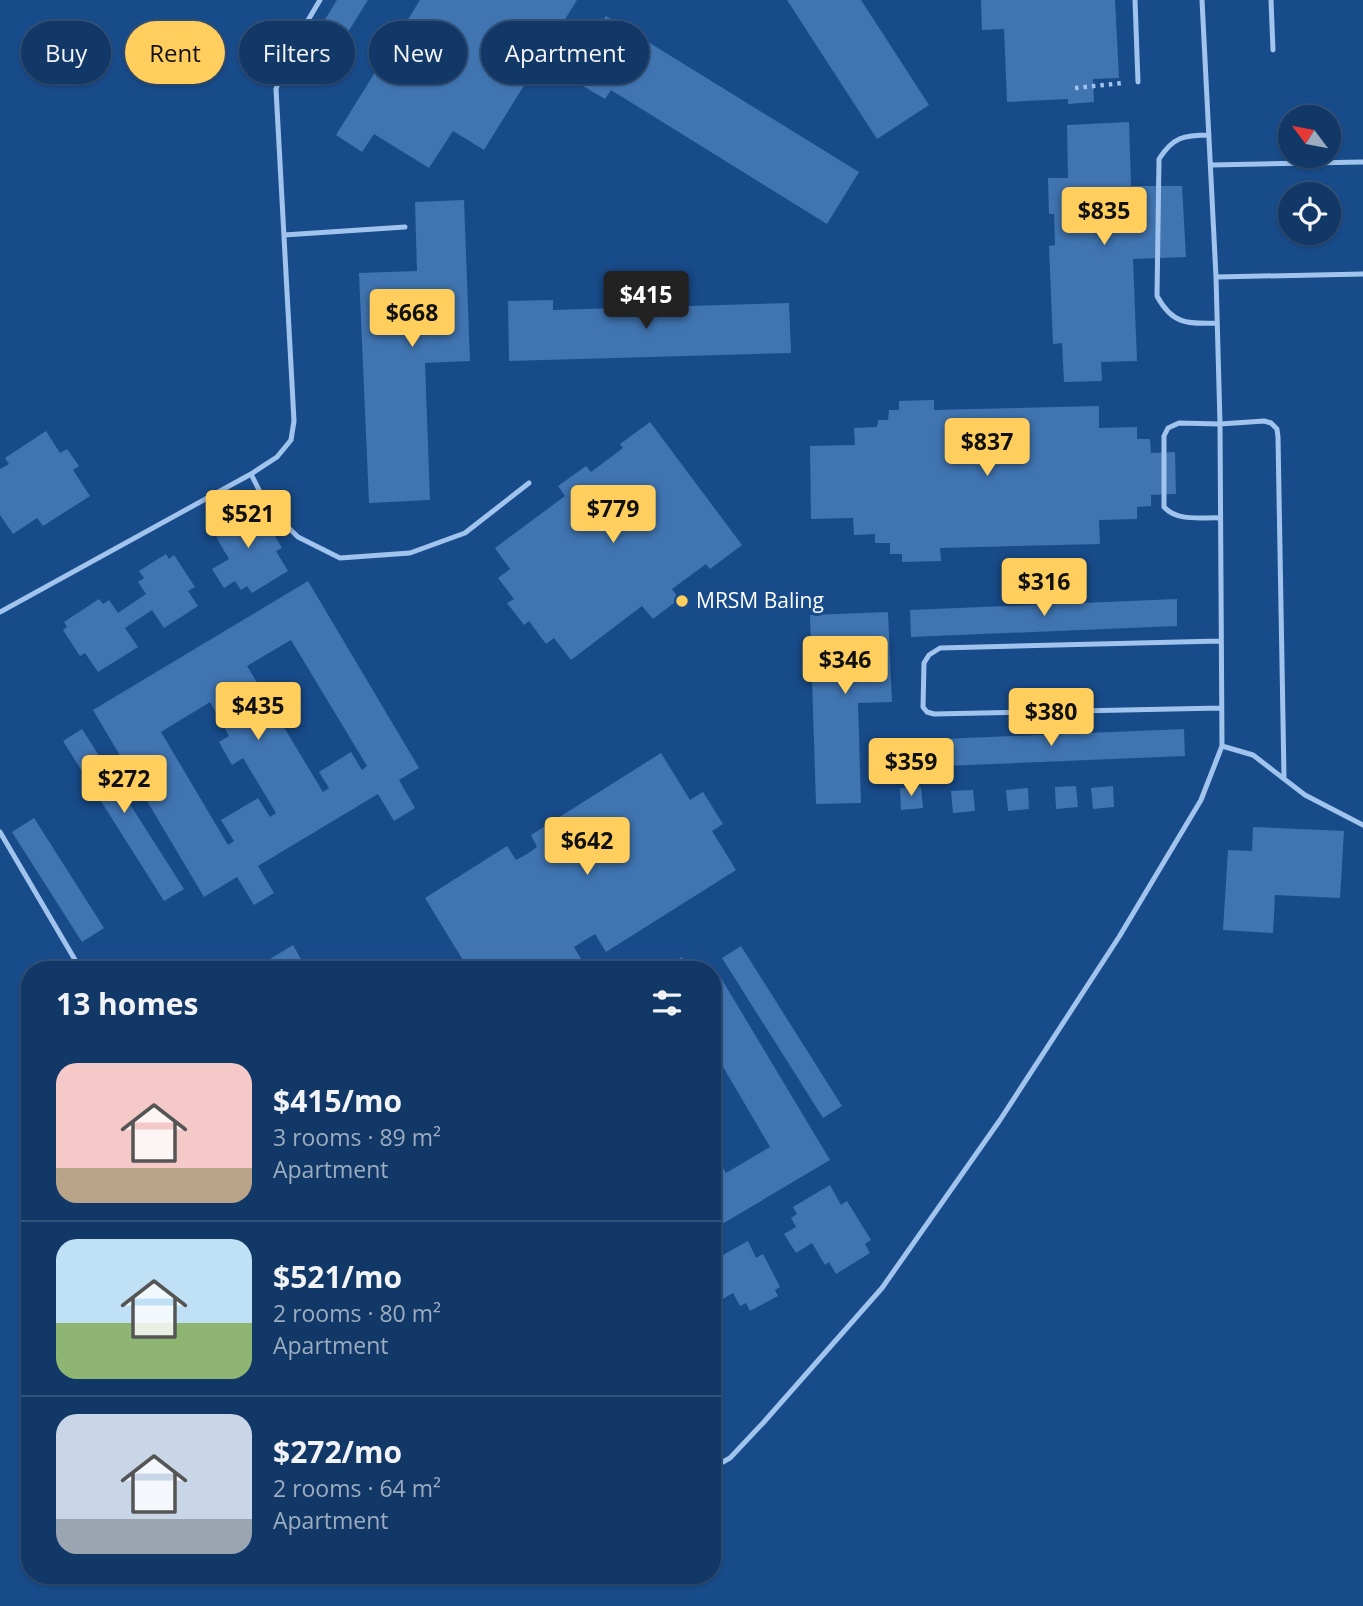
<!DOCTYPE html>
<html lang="en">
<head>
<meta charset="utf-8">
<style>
  body { margin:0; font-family:"Open Sans",sans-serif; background:#1b3f6d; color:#f1f3f6; height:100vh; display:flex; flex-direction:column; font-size:26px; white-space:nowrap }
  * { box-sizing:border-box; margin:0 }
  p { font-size:23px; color:#9cacc0 }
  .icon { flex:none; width:38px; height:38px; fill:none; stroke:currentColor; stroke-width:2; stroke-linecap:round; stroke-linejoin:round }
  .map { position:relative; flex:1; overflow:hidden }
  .sheet { position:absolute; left:21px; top:961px; width:700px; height:623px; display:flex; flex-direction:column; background:#123867; border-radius:28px; box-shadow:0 2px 5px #0004,0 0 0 2px #31527b }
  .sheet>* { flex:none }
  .top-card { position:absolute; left:21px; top:21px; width:700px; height:63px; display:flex; gap:14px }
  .needle { width:46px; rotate:302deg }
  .fabs { position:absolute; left:1278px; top:105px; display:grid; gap:14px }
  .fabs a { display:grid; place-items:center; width:63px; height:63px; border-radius:50%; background:#123867; box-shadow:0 2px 5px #0004,0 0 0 2px #31527b; font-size:35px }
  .price { position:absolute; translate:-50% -60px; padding:0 16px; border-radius:7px; background:#ffce5d; color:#111; font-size:23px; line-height:46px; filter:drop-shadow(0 2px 4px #0008) }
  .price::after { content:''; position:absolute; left:50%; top:42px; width:21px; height:16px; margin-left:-10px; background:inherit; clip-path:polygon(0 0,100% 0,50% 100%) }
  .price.on { background:#222; color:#fff }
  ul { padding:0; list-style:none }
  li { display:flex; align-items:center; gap:21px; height:175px; padding:0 35px }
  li+li { border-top:2px solid #31527b }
  li span { display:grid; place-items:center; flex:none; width:196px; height:140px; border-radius:21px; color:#555 }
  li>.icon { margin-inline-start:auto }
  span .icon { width:84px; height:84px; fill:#fffc; stroke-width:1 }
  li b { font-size:30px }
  h2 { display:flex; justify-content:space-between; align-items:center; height:84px; padding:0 35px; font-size:30px }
  .pill { padding:0 24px; border-radius:32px; background:#123867; box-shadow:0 2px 5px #0004,0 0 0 2px #31527b; font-size:24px; line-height:63px }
  .pill.on { background:#ffce5d; color:#111 }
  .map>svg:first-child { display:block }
  .building { fill:#4075b2; fill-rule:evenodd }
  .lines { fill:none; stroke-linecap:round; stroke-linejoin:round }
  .path { stroke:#a0c4ee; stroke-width:4.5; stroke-dasharray:3.5 5; stroke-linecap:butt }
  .service { stroke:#a0c4ee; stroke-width:5 }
  .poi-dot { fill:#ffce5d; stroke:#184b89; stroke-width:2.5 }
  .labels { text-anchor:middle; stroke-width:6; stroke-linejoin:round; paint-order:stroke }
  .poi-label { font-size:21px; fill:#fff; stroke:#184b89; text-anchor:start }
</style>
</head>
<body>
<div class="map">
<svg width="1363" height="1606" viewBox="0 0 1363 1606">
  <rect width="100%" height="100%" fill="#184b89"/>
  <!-- building -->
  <path class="building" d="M337 0H368L330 61 308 47Z
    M420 0H577L484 150 453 131 429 168 374 134 362 152 336 135Z
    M787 0H861L929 105 877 139Z
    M981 0H1115L1119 78 1093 79 1094 102 1068 104V99L1007 102 1004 29 982 30Z
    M606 16 859 172 827 224 611 90 605 99 568 77Z
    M1129 122 1131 186H1182L1186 257 1133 259 1137 361 1101 362 1102 381 1064 382 1062 343 1053 344 1049 246 1055 245 1054 214H1049L1048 178H1068L1067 125Z
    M464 200 470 361 425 363 430 500 369 503 359 273 417 271 415 202Z
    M553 300V310L789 303 791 353 509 361 508 301Z
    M934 400V410L1099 406V428L1137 427V439H1150L1151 453 1175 452 1176 494 1151 495V506L1137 507V519L1099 520 1100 544 940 548 941 561 902 562V554H890V543H875V534L854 535 853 518 811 519 810 446 855 445 854 428 877 427 878 420H888L889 410H899V401Z
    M650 422 742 545 710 569 706 564 672 589 679 599 653 619 642 606 571 660 554 638 546 644 529 621 524 625 507 603 514 599 498 578 510 569 495 548 565 496 558 486 586 466 591 472 623 448 620 444Z
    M46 431 60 453 67 449 79 466 73 470 90 496 43 526 37 518 13 534 0 515V469L9 464 5 458Z
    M247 503 253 512 259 508 282 548 276 551 288 571 252 593 247 586 241 590 235 581 224 588 212 569 229 559 216 537 220 535 213 524Z
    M166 554 169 559 174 555 195 587 188 591 198 606 164 628 152 610 125 628 138 647 98 672 85 653 80 656 63 630 67 627 64 622 99 599 103 604 109 600 118 613 146 594 138 582 144 578 139 571Z
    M308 581 419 768 399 780 415 808 394 821 378 794 258 866 274 893 254 905 237 877 204 897 93 710ZM291 640 367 766 362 770 351 752 319 772 329 788 323 792 247 666ZM210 702 229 736 219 742 232 765 243 758 276 813 270 817 258 798 221 820 234 841 228 845 161 732Z
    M1177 599V626L911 637 910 610Z
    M888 612 892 702 858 703 861 803 816 804 810 615Z
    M82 729 184 889 164 901 63 741Z
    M1184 729 1185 756 919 767 918 740Z
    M661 753 690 800 703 792 723 824 712 831 736 870 606 952 595 934 574 947 584 964 575 970H469L425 898 507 846 516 860 527 854 537 847 531 835Z
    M1076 786 1078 807 1056 809 1055 787Z
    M1113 786 1114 807 1093 809 1091 788Z
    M921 787 923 808 901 810 900 788Z
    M1028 788 1029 809 1008 811 1006 790Z
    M973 790 975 811 953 813 951 791Z
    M34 818 104 928 82 942 12 832Z
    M1253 827 1344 831 1340 898 1275 895 1273 933 1223 930 1228 850 1252 851Z
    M293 945 307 970H252Z
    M741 946 842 1106 823 1118 722 958Z
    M682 957 690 970H661Z
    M718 973 830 1160 712 1230V1150L726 1173 770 1147 712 1048V977Z
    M830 1185 841 1205 847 1201 871 1240 865 1244 870 1253 836 1274 829 1262 825 1265 812 1243 796 1253 784 1234 796 1227 791 1218 797 1214 793 1207Z
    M748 1241 756 1258 763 1254 780 1287 775 1290 778 1296 750 1311 746 1303 740 1306 733 1293 712 1305V1286L722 1281 712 1261Z"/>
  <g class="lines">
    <!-- path -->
    <path class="path" d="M1075 88 1123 83"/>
    <!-- service -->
    <path class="service" d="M1135 0 1138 82
      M1271 0 1273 50
      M1209 135C1184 135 1173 137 1159 159L1157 296C1172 324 1187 324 1216 323
      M1211 165 1363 162
      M284 235 405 227
      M1216 277 1363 274
      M251 474 268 508 298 537 340 558 410 553 465 533 529 483
      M1220 518C1201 517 1178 522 1164 507V436L1168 428 1179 423 1220 424 1264 421 1271 423 1277 429 1278 437 1284 777
      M0 612 251 474 277 457 291 440 294 421 276 89 288 54 320 0
      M1220 641 940 648 929 655 924 663 923 707 927 712 934 714 1221 708
      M1222 746 1253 755 1305 795 1363 825
      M0 832 81 970
      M712 1468 730 1458 763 1423 882 1288 1000 1120 1119 937 1201 800 1222 746 1220 424 1216 277 1202 0"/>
  </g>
  <!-- markers -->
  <circle class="poi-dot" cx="682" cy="601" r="7"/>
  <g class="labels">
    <!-- poi labels -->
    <g class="poi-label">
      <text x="696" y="608">MRSM Baling</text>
    </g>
  </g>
</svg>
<div class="fabs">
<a><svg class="needle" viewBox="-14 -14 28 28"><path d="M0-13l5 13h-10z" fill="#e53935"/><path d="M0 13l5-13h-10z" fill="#9cacc0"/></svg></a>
<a><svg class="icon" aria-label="locate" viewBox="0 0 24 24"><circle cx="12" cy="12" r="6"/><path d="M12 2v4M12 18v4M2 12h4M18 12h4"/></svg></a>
</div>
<b class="price" style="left:1104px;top:247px">$835</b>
<b class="price on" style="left:646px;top:331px">$415</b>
<b class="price" style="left:412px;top:349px">$668</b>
<b class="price" style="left:987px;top:478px">$837</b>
<b class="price" style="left:613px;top:545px">$779</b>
<b class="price" style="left:248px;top:550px">$521</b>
<b class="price" style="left:1044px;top:618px">$316</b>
<b class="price" style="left:845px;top:696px">$346</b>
<b class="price" style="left:258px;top:742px">$435</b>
<b class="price" style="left:1051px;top:748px">$380</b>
<b class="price" style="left:911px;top:798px">$359</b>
<b class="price" style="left:124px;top:815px">$272</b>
<b class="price" style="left:587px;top:877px">$642</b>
<div class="top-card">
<a class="pill">Buy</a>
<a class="pill on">Rent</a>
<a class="pill">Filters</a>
<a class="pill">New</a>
<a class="pill">Apartment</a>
</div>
<section class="sheet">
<h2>13 homes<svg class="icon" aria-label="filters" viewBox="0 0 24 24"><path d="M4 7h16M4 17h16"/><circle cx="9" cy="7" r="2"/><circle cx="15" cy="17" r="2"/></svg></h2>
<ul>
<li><span style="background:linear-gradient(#f6c9c9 75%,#b9a48a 0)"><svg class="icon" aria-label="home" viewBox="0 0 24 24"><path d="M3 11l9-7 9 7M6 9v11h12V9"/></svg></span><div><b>$415/mo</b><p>3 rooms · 89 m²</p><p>Apartment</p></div></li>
<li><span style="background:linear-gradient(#bfe0f5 60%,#8fb573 0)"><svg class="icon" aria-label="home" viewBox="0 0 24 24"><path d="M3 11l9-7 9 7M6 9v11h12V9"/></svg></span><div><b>$521/mo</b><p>2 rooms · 80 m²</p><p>Apartment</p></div></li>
<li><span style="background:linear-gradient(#c9d6e8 75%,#9aa5b1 0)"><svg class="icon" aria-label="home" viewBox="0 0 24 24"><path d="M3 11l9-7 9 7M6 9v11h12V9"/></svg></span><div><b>$272/mo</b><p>2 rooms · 64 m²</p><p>Apartment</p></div></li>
</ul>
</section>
</div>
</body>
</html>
